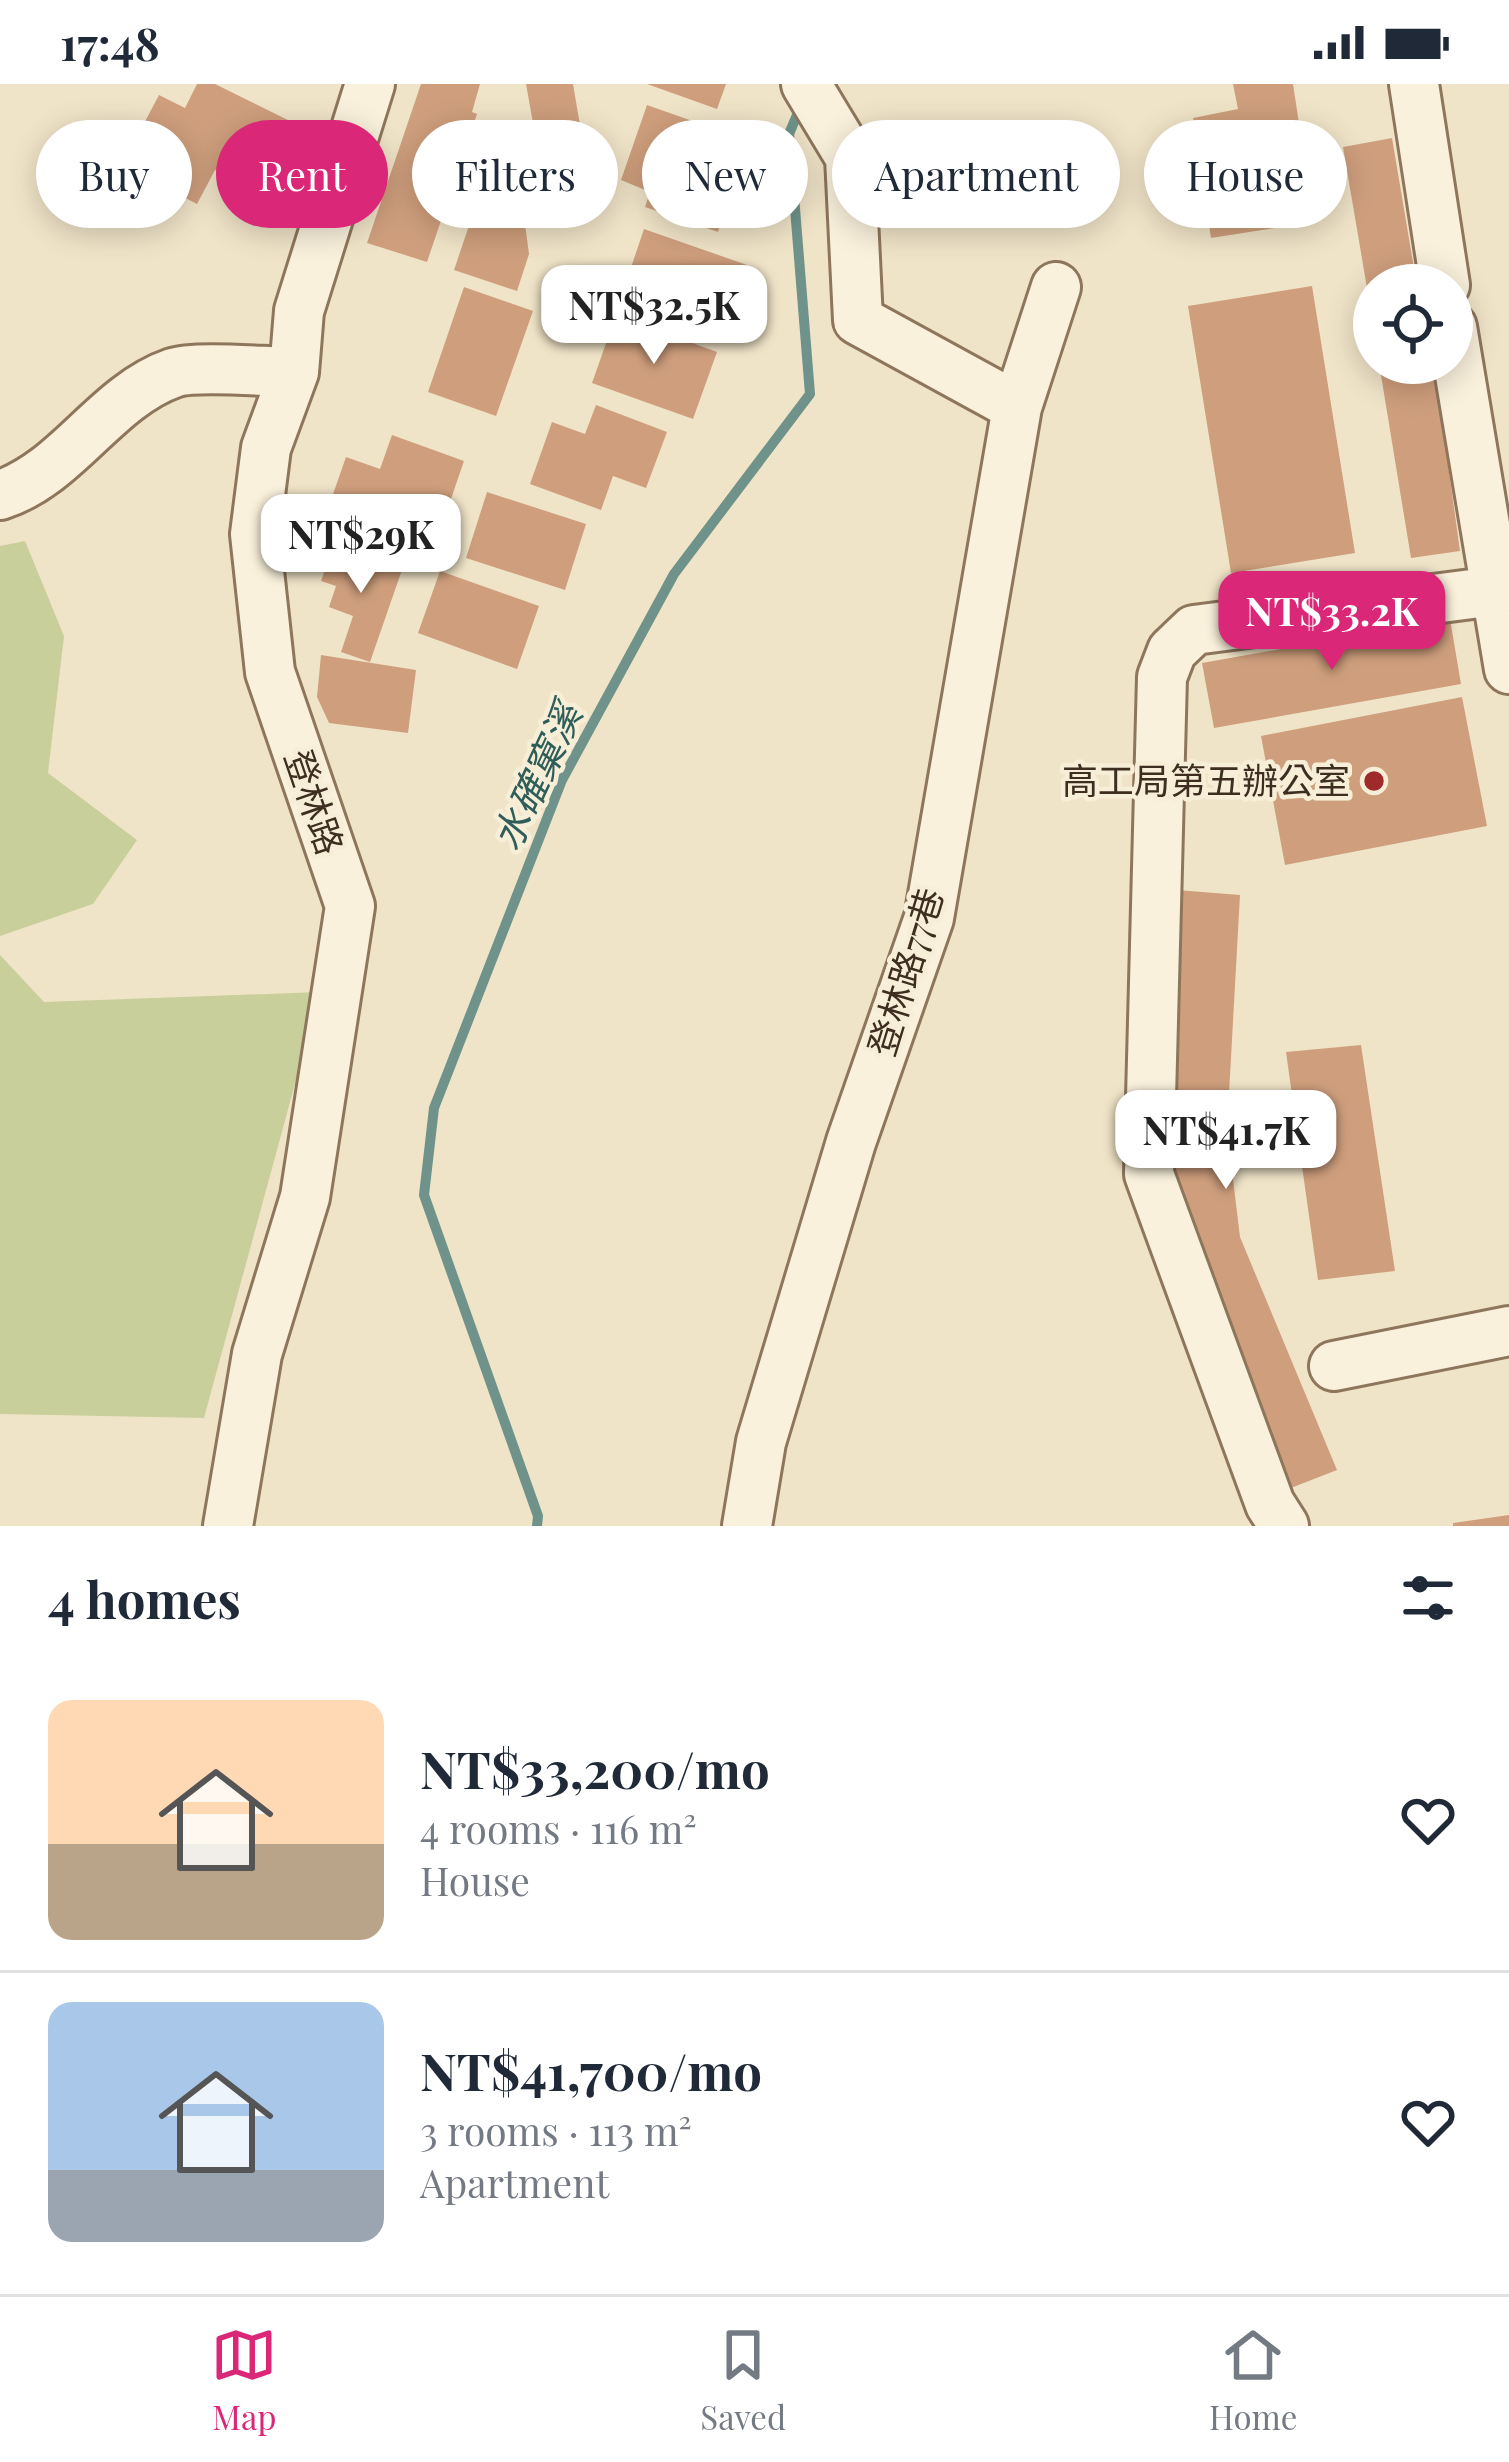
<!DOCTYPE html>
<html lang="en">
<head>
<meta charset="utf-8">
<style>
  body { margin:0; font-family:"Playfair Display","Noto Sans TC",serif; background:#f2f2f3; color:#1f2937; height:100vh; display:flex; flex-direction:column; font-size:45px; white-space:nowrap }
  * { box-sizing:border-box; margin:0 }
  p { font-size:39px; color:#747a83 }
  .icon { flex:none; width:66px; height:66px; fill:none; stroke:currentColor; stroke-width:2; stroke-linecap:round; stroke-linejoin:round }
  .map { position:relative; height:1442px; overflow:hidden }
  .panel { display:flex; flex-direction:column; background:#fff; flex:1 }
  .panel>* { flex:none }
  .banner { position:absolute; left:36px; top:36px; width:1437px; height:108px; display:flex; gap:24px }
  .fabs { position:absolute; left:1353px; top:180px; display:grid; gap:24px }
  .fabs a { display:grid; place-items:center; width:120px; height:120px; border-radius:50%; background:#fff; box-shadow:0 6px 30px #0003; font-size:60px }
  .price { position:absolute; translate:-50% -102px; padding:0 27px; border-radius:24px; background:#fff; color:#222; font-size:39px; line-height:78px; filter:drop-shadow(0 3px 6px #0008) }
  .price::after { content:''; position:absolute; left:50%; top:72px; width:36px; height:27px; margin-left:-18px; background:inherit; clip-path:polygon(0 0,100% 0,50% 100%) }
  .price.current { background:#db2777; color:#fff }
  ul { padding:0; list-style:none }
  li { display:flex; align-items:center; gap:36px; height:300px; padding:0 48px }
  li+li { border-top:3px solid #e0e1e3 }
  li span { display:grid; place-items:center; flex:none; width:336px; height:240px; border-radius:24px; color:#555 }
  li>.icon { margin-inline-start:auto }
  span .icon { width:144px; height:144px; fill:#fffc; stroke-width:1 }
  li b { font-size:51px }
  h2 { display:flex; justify-content:space-between; align-items:center; height:144px; padding:0 48px; font-size:51px }
  .chip { padding:0 42px; border-radius:54px; background:#fff; box-shadow:0 6px 30px #0003; font-size:42px; line-height:108px }
  .chip.current { background:#db2777; color:#fff }
  .status { display:flex; justify-content:space-between; align-items:center; height:84px; padding:0 60px; background:#fff; direction:ltr }
  .status svg { height:33px; fill:currentColor }
  .dock { display:flex; justify-content:space-around; align-items:center; height:168px; border-top:3px solid #e0e1e3; background:#fff; font-size:33px; color:#747a83 }
  .dock a { display:grid; justify-items:center; gap:6px }
  .dock .current { color:#db2777 }
  .map>svg:first-child { display:block }
  .green { fill:#c9cf9b }
  .lines { fill:none; stroke-linecap:round; stroke-linejoin:round }
  .stream { stroke:#6f938a; stroke-width:10 }
  .building { fill:#cf9f7d }
  .minor-casing { stroke:#8d765c; stroke-width:54 }
  .minor { stroke:#faf1dc; stroke-width:48 }
  .poi-dot { fill:#9e2a2b; stroke:#f7eed8; stroke-width:4.5 }
  .labels { text-anchor:middle; stroke-width:9; stroke-linejoin:round; paint-order:stroke }
  .poi-label { font-size:36px; fill:#3d2e20; stroke:#f7eed8; text-anchor:end }
  .street-label { font-size:36px; fill:#3d2e20; stroke:#f7eed8 }
  .water-label { font-size:39px; font-style:italic; fill:#2f5d5a; stroke:#f7eed8 }
</style>
</head>
<body>
<div class="status"><b>17:48</b><svg viewBox="0 0 49 12"><path d="M0 12V9h3v3zM5 12V6h3v6zM10 12V3h3v9zM15 12V0h3v12zM26 1h20v11H26zM47 4h2v5h-2z"/></svg></div>
<div class="map">
<svg width="1509" height="1442" viewBox="0 0 1509 1442">
  <rect width="100%" height="100%" fill="#f0e4c8"/>
  <!-- green -->
  <path class="green" d="M25 457 64 552 48 689 137 756 93 820 0 852V462Z
    M0 871 44 918 320 908 204 1334 0 1330Z"/>
  <g class="lines">
    <!-- stream -->
    <path class="stream" d="M537 1442 538 1432 424 1111 434 1024 562 696 674 490 810 310 789 50 802 19"/>
  </g>
  <!-- building -->
  <path class="building" d="M197 0H215L288 36 253 105 215 86 197 120 122 81 159 11 185 24Z
    M421 0H480L472 28 477 30 427 178 367 159Z
    M526 0H573L581 47 536 56Z
    M647 0H726L717 25Z
    M1233 0H1293L1314 138 1211 154 1193 34 1238 25Z
    M647 21 718 46 707 77 738 87 718 148 645 123 650 108 621 96Z
    M1392 54 1416 196 1367 204 1343 63Z
    M479 112 523 125 529 170 517 207 454 186Z
    M644 145 747 181 724 246 622 210Z
    M1312 202 1355 469 1231 489 1188 222Z
    M464 203 533 227 496 332 428 308Z
    M616 231 717 268 693 335 592 299Z
    M1379 279H1434L1460 467 1411 474Z
    M596 321 667 348 646 404 613 392 601 426 530 400 552 338 585 350Z
    M392 351 464 377 441 444 407 432 396 461 324 436 346 373 380 385Z
    M487 408 586 440 565 506 466 474Z
    M334 460 403 483 370 578 341 568 353 532 329 523 336 502 321 497Z
    M440 487 539 522 517 585 418 549Z
    M1450 535 1461 600 1214 644 1202 579Z
    M321 571 416 586 408 649 329 639 317 613Z
    M1462 613 1487 742 1285 781 1261 652Z
    M1177 806 1240 811 1227 1046 1240 1153 1337 1386 1278 1409 1165 1120Z
    M1361 961 1395 1187 1318 1196 1286 968Z
    M1509 1431V1442H1453V1439Z"/>
  <g class="lines">
    <defs>
      <path id="minor" d="M806 0 850 73 858 236 1017 323
        M1414 0 1445 201
        M1452 243 1509 585
        M0 411C68 389 105 313 173 289 196 281 266 288 294 288
        M1334 1282 1509 1247
        M228 1442 257 1270 305 1113 350 822 270 588 255 450 266 364 294 288 299 227 370 0
        M747 1442 761 1358 851 1058 929 834 1017 323 1056 203
        M1284 1442 1270 1420 1149 1090 1162 593 1172 567 1194 546 1495 507"/>
    </defs>
    <!-- minor casing -->
    <use href="#minor" class="minor-casing"/>
    <!-- minor -->
    <use href="#minor" class="minor"/>
  </g>
  <!-- markers -->
  <circle class="poi-dot" cx="1374" cy="697" r="12"/>
  <g class="labels">
    <!-- poi labels -->
    <g class="poi-label">
      <text x="1350" y="710">高工局第五辦公室</text>
    </g>
    <!-- street labels -->
    <g class="street-label">
      <text transform="translate(314 718) rotate(71)" y="13">登林路</text>
      <text transform="translate(906 888) rotate(-73)" y="13">登林路77巷</text>
    </g>
    <!-- water labels -->
    <g class="water-label">
      <text transform="translate(537 693) rotate(-65)" y="14">水確窠溪</text>
    </g>
  </g>
</svg>
<div class="fabs">
<a><svg class="icon" aria-label="locate" viewBox="0 0 24 24"><circle cx="12" cy="12" r="6"/><path d="M12 2v4M12 18v4M2 12h4M18 12h4"/></svg></a>
</div>
<b class="price" style="left:654px;top:283px">NT$32.5K</b>
<b class="price" style="left:361px;top:512px">NT$29K</b>
<b class="price current" style="left:1332px;top:589px">NT$33.2K</b>
<b class="price" style="left:1226px;top:1108px">NT$41.7K</b>
<div class="banner">
<a class="chip">Buy</a>
<a class="chip current">Rent</a>
<a class="chip">Filters</a>
<a class="chip">New</a>
<a class="chip">Apartment</a>
<a class="chip">House</a>
</div>
</div>
<section class="panel">
<h2>4 homes<svg class="icon" aria-label="filters" viewBox="0 0 24 24"><path d="M4 7h16M4 17h16"/><circle cx="9" cy="7" r="2"/><circle cx="15" cy="17" r="2"/></svg></h2>
<ul>
<li><span style="background:linear-gradient(#ffd9b3 60%,#b9a48a 0)"><svg class="icon" aria-label="home" viewBox="0 0 24 24"><path d="M3 11l9-7 9 7M6 9v11h12V9"/></svg></span><div><b>NT$33,200/mo</b><p>4 rooms · 116 m²</p><p>House</p></div><svg class="icon" aria-label="heart" viewBox="0 0 24 24"><path d="M12 20l-8-8c-3-5 5-10 8-4 3-6 11-1 8 4z"/></svg></li>
<li><span style="background:linear-gradient(#a9c7e8 70%,#9aa5b1 0)"><svg class="icon" aria-label="home" viewBox="0 0 24 24"><path d="M3 11l9-7 9 7M6 9v11h12V9"/></svg></span><div><b>NT$41,700/mo</b><p>3 rooms · 113 m²</p><p>Apartment</p></div><svg class="icon" aria-label="heart" viewBox="0 0 24 24"><path d="M12 20l-8-8c-3-5 5-10 8-4 3-6 11-1 8 4z"/></svg></li>
</ul>
</section>
<nav class="dock">
<a class="current"><svg class="icon" aria-label="map" viewBox="0 0 24 24"><path d="M3 6l6-2 6 2 6-2v14l-6 2-6-2-6 2zM9 4v14M15 6v14"/></svg>Map</a>
<a><svg class="icon" aria-label="saved" viewBox="0 0 24 24"><path d="M7 4h10v16l-5-4-5 4z"/></svg>Saved</a>
<a><svg class="icon" aria-label="home" viewBox="0 0 24 24"><path d="M3 11l9-7 9 7M6 9v11h12V9"/></svg>Home</a>
</nav>
</body>
</html>
